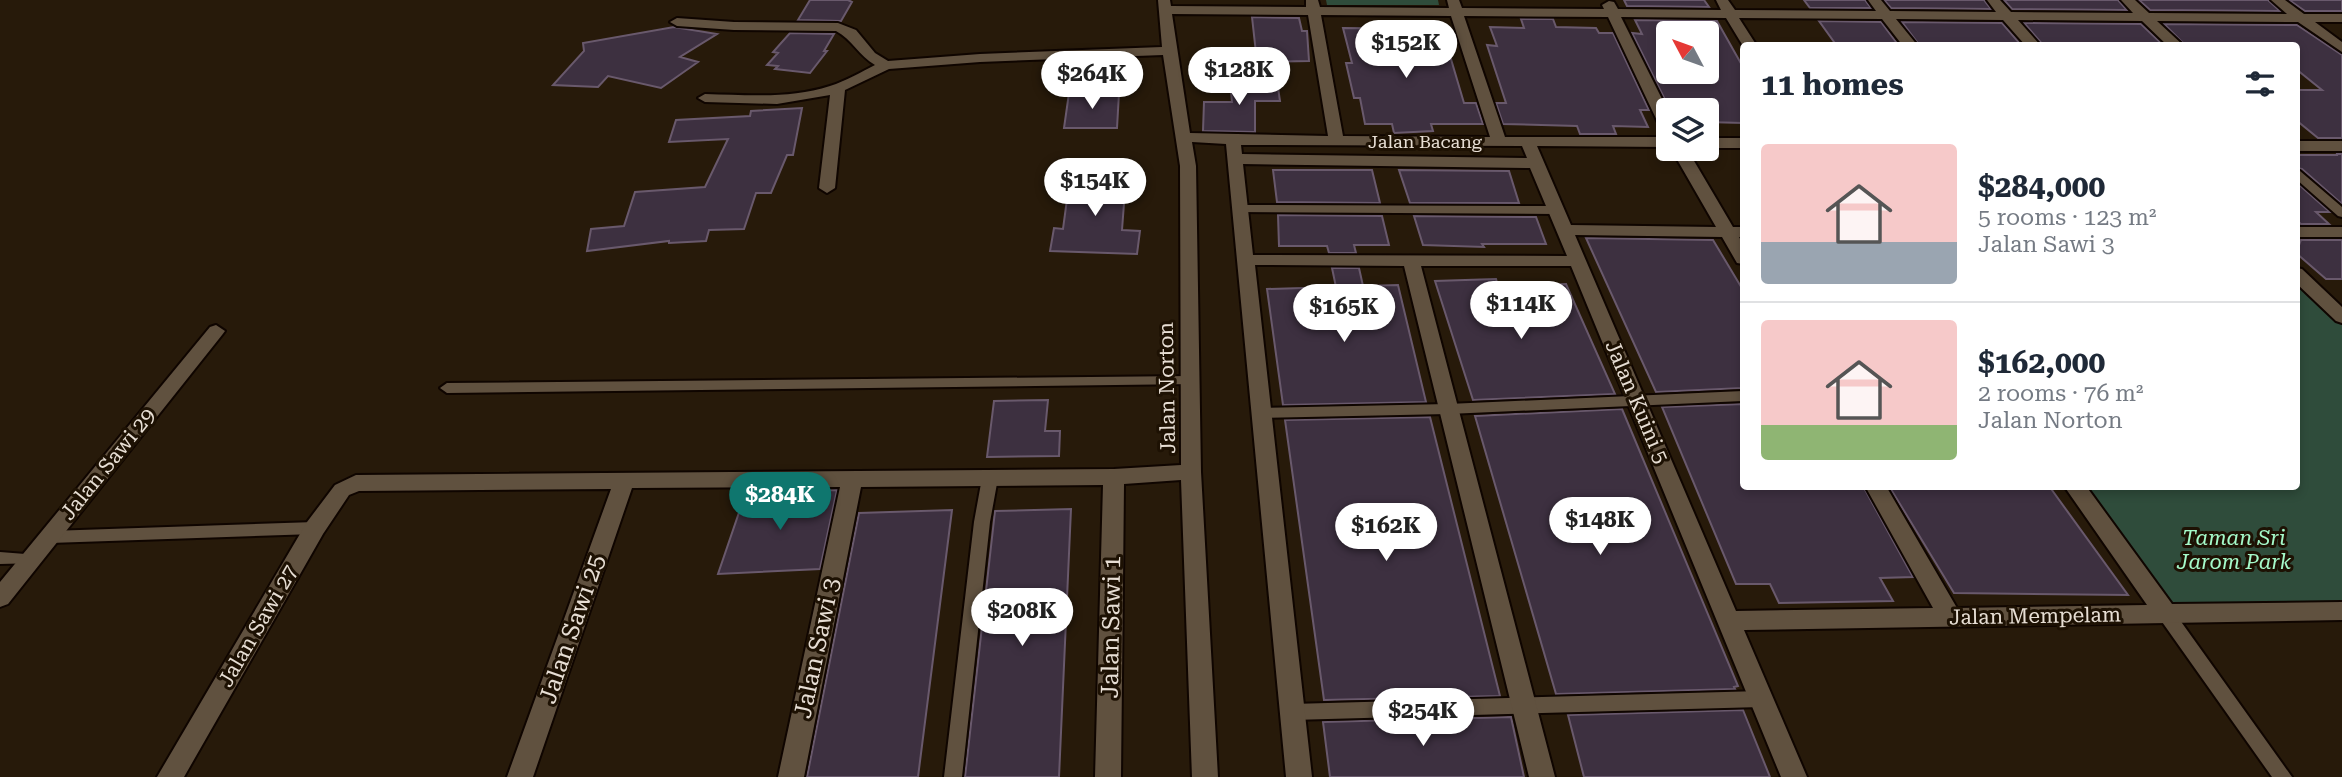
<!DOCTYPE html>
<html lang="en">
<head>
<meta charset="utf-8">
<style>
  body { margin:0; font-family:"Roboto Serif",serif; background:#f2f2f3; color:#1f2937; height:100vh; display:flex; flex-direction:column; font-size:26px; white-space:nowrap }
  * { box-sizing:border-box; margin:0 }
  p { font-size:23px; color:#747a83 }
  .icon { flex:none; width:38px; height:38px; fill:none; stroke:currentColor; stroke-width:2; stroke-linecap:round; stroke-linejoin:round }
  .map { position:relative; flex:1; overflow:hidden }
  .sheet { position:absolute; left:1740px; top:42px; width:560px; height:448px; display:flex; flex-direction:column; background:#fff; border-radius:7px; box-shadow:0 4px 10px #0003 }
  .sheet>* { flex:none }
  .needle { width:46px; rotate:311deg }
  .controls { position:absolute; left:1656px; top:21px; display:grid; gap:14px }
  .controls a { display:grid; place-items:center; width:63px; height:63px; border-radius:7px; background:#fff; box-shadow:0 4px 10px #0003; font-size:35px }
  .price { position:absolute; translate:-50% -60px; padding:0 16px; border-radius:24px; background:#fff; color:#222; font-size:23px; line-height:46px; filter:drop-shadow(0 2px 4px #0008) }
  .price::after { content:''; position:absolute; left:50%; top:42px; width:21px; height:16px; margin-left:-10px; background:inherit; clip-path:polygon(0 0,100% 0,50% 100%) }
  .price.active { background:#0f766e; color:#fff }
  ul { padding:0; list-style:none }
  li { display:flex; align-items:center; gap:21px; height:175px; padding:0 21px }
  li+li { border-top:2px solid #e0e1e3 }
  li span { display:grid; place-items:center; flex:none; width:196px; height:140px; border-radius:7px; color:#555 }
  li>.icon { margin-inline-start:auto }
  span .icon { width:84px; height:84px; fill:#fffc; stroke-width:1 }
  li b { font-size:30px }
  h2 { display:flex; justify-content:space-between; align-items:center; height:84px; padding:0 21px; font-size:30px }
  .map>svg:first-child { display:block }
  .green { fill:#2f4c3b }
  .building { fill:#3d3040; stroke:#69596c; stroke-width:2; fill-rule:evenodd }
  .lines { fill:none; stroke-linecap:round; stroke-linejoin:round }
  .service-casing { stroke:#0f0500; stroke-width:4 }
  .minor-casing { stroke:#0f0500; stroke-width:4 }
  .service { fill:#60513f; fill-rule:evenodd }
  .minor { fill:#60513f; fill-rule:evenodd }
  .labels { text-anchor:middle; stroke-width:6; stroke-linejoin:round; paint-order:stroke }
  .far-street-label { font-size:18px; fill:#e7ded4; stroke:#1d1103 }
  .street-label { font-size:21px; fill:#e7ded4; stroke:#1d1103 }
  .park-label { font-size:21px; font-style:italic; fill:#a5faca; stroke:#1d1103 }
  .near-street-label { font-size:24px; fill:#e7ded4; stroke:#1d1103 }
</style>
</head>
<body>
<div class="map">
<svg width="2342" height="777" viewBox="0 0 2342 777">
  <rect width="100%" height="100%" fill="#271a0a"/>
  <!-- green -->
  <path class="green" d="M1326 0H1438L1439 5H1327Z
    M2296 273 2342 317V611L2181 614 2084 487 2296 486Z"/>
  <!-- building -->
  <path class="building" d="M810 0H848L852 2 841 21 798 20Z
    M1624 0H1704L1709 7 1627 6Z
    M1804 0H1865L1871 8H1810Z
    M1884 0H1984L1991 9 1891 8Z
    M2004 0H2118L2127 10 2012 9Z
    M2139 0H2268L2280 11 2150 10Z
    M2289 0H2342V11H2305Z
    M1252 17 1299 18 1302 31H1307L1309 61 1257 62Z
    M1521 19H1553L1556 27 1596 28 1599 33H1613L1649 110H1640L1648 127 1613 126 1616 134H1580L1577 126 1503 124 1496 103H1506L1487 45 1497 46 1490 27 1524 28Z
    M1635 20 1717 21 1743 67V123L1706 122V110H1670L1632 33 1642 34ZM1668 33H1706V72H1668Z
    M1819 21 1881 22 1899 46H1837Z
    M1902 22 2002 23 2022 46H1920Z
    M2024 23 2141 24 2164 46 2043 45Z
    M2164 24 2297 25 2342 55V138H2318L2296 120V90H2322L2296 69V46H2186Z
    M674 27 717 34 680 57 698 62 661 88 608 76 598 87 553 85 584 51 583 43Z
    M1343 28 1438 29 1446 49H1448L1464 103H1476L1483 124H1431L1433 131 1394 133 1392 124H1365L1360 98H1354L1346 63H1352Z
    M790 33 834 34 824 51H827L810 73 775 69 778 66 767 65 778 53 773 52Z
    M1230 81H1277L1280 101H1255V132L1203 131 1204 102H1232Z
    M1069 93H1119L1117 128H1064Z
    M802 108 793 155H787L771 193H756L744 229 709 230 706 241 669 243V241L587 251 591 229 624 226 635 192 705 187 728 139 669 142 676 120 750 116 751 111Z
    M2336 154H2342V204L2302 169 2296 168V155H2338Z
    M1273 170H1372L1380 203 1277 202Z
    M1399 170 1509 171 1519 203H1410Z
    M1070 177H1126L1122 230 1140 231 1137 254 1050 251 1054 228 1063 229Z
    M2296 182 2330 212H2316L2329 224H2301L2296 220Z
    M1278 215 1382 216 1389 245H1354L1356 253H1329L1327 246H1279Z
    M1414 216 1536 217 1546 244H1482L1484 247 1423 245Z
    M1586 238 1713 240 1743 290V388L1656 392Z
    M2301 240H2342V279H2326L2296 253Z
    M1332 268H1359L1363 286 1398 285 1426 402 1283 405 1267 289 1336 287Z
    M1496 279 1498 286 1566 284 1615 394 1473 400 1435 281Z
    M1048 400 1045 431H1060L1059 456 987 457 994 401Z
    M1743 404V486H1863L1913 577 1880 578 1893 601 1779 603 1770 584H1736L1662 407Z
    M1622 409 1738 686 1734 687 1735 689 1556 694 1475 416Z
    M1430 417 1500 696 1324 700 1285 420Z
    M1889 486H2049L2128 595 1954 593Z
    M837 490 820 569 718 574 746 492Z
    M1071 509 1059 777H965L995 511Z
    M952 510 918 777H807L859 513Z
    M1743 710 1770 777H1584L1568 715Z
    M1511 717 1524 777H1330L1323 722Z"/>
  <g class="lines">
    <defs>
      <path id="service" d="M2296 170 2300 171 2342 207V217L2338 216 2296 179Z
        M1240 205 1556 206 1562 210 1556 214 1236 212V206Z
        M1190 376 1195 378 1197 381 1195 384 447 393 440 388 447 383Z
        M1743 391V401L1448 414 1261 418 1254 413 1261 408 1448 404Z
        M990 472 995 474 998 478 990 522 962 777H944L974 522 982 478 985 474Z
        M315 522 321 524 323 528 321 532 315 534 50 543 44 541 42 537 44 533 50 531Z
        M0 552 38 555 40 559 38 563 0 564Z
        M2166 607 2172 609 2292 777H2272L2160 619 2158 614 2160 609Z
        M1761 691 1767 694 1770 699 1767 704 1761 707 1292 720 1286 717 1283 712 1286 707 1292 704Z"/>
      <path id="minor" d="M1158 0H1170L1171 6 1306 7V0H1318L1320 7 1449 8 1447 0H1459L1462 8 1604 9 1602 5 1609 1 1614 2 1618 9 1721 10 1716 0H1728L1735 10 1876 11 1868 0H1881L1890 11 1996 12 1987 0H2000L2011 12 2133 13 2121 0H2135L2149 13 2287 14 2271 0H2285L2304 14H2342V22H2315L2342 42V52L2298 22 2157 21 2184 46H2168L2142 21 2018 20 2041 46H2026L2003 20 1896 19 1918 46H1903L1882 19 1739 18 1757 46H1743L1726 18 1621 17 1668 111V131L1660 127 1608 17 1464 16 1505 137H1668V147L1537 146 1571 225 1716 227 1671 149H1687L1733 227H1743V237H1739L1743 244V264L1737 263 1722 237 1575 235 1736 611 1933 608 1865 486H1886L1957 608 2147 605 2064 486H2086L2172 604 2342 602V620L1744 630 1807 777H1781L1571 266H1421L1555 777H1529L1404 266 1255 265 1312 777H1286L1226 144 1192 142 1196 166 1201 472 1218 777H1192L1181 480 1124 484 1121 777H1095L1103 485 861 487 804 777H778L840 487 632 488 533 777H507L611 489 359 491 349 495 323 534 184 777H157L307 522 335 485 356 475 1114 469 1181 465 1180 166 1163 55 980 62 889 69 845 90 835 188 827 193 819 188 830 95 777 104 705 102 698 98 705 94C747 95 790 99 830 86 846 81 861 72 875 65 859 56 852 39 836 31L734 30 677 26 670 22 677 18 734 22 838 23 856 30 875 53 888 61 980 54 1162 47ZM1172 14 1308 15 1328 136 1190 133ZM1321 15 1451 16 1490 137 1343 136ZM1241 145 1522 146 1527 158 1242 154ZM1243 164 1530 168 1567 256 1253 255Z
        M1706 138H1743V148H1706Z
        M2296 141H2342V151H2296Z
        M2296 227H2342V237H2296Z
        M2296 268 2302 269 2342 307V323L2336 321 2296 283Z
        M216 325 225 331 222 335 8 604 0 607V582L210 327Z"/>
    </defs>
    <!-- service casing -->
    <use href="#service" class="service-casing"/>
    <!-- minor casing -->
    <use href="#minor" class="minor-casing"/>
    <!-- service -->
    <use href="#service" class="service"/>
    <!-- minor -->
    <use href="#minor" class="minor"/>
  </g>
  <g class="labels">
    <!-- far-street labels -->
    <g class="far-street-label">
      <text x="1425" y="148">Jalan Bacang</text>
    </g>
    <!-- street labels -->
    <g class="street-label">
      <text transform="translate(1167 388) rotate(-91)" y="7">Jalan Norton</text>
      <text transform="translate(1637 402) rotate(67)" y="7">Jalan Kuini 5</text>
      <text transform="translate(108 464) rotate(-51)" y="7">Jalan Sawi 29</text>
      <text transform="translate(2035 616) rotate(-1)" y="7">Jalan Mempelam</text>
      <text transform="translate(258 626) rotate(-60)" y="7">Jalan Sawi 27</text>
    </g>
    <!-- park labels -->
    <g class="park-label">
      <text x="2234" y="545">Taman Sri<tspan x="2234" dy="24">Jarom Park</tspan></text>
    </g>
    <!-- near-street labels -->
    <g class="near-street-label">
      <text transform="translate(1111 627) rotate(-89)" y="8">Jalan Sawi 1</text>
      <text transform="translate(572 629) rotate(-71)" y="8">Jalan Sawi 25</text>
      <text transform="translate(817 648) rotate(-78)" y="8">Jalan Sawi 3</text>
    </g>
  </g>
</svg>
<div class="controls">
<a><svg class="needle" viewBox="-14 -14 28 28"><path d="M0-13l5 13h-10z" fill="#e53935"/><path d="M0 13l5-13h-10z" fill="#747a83"/></svg></a>
<a><svg class="icon" aria-label="layers" viewBox="0 0 24 24"><path d="M12 4l9 5-9 5-9-5zM3 14l9 5 9-5"/></svg></a>
</div>
<b class="price" style="left:1406px;top:80px">$152K</b>
<b class="price" style="left:1239px;top:107px">$128K</b>
<b class="price" style="left:1092px;top:111px">$264K</b>
<b class="price" style="left:1095px;top:218px">$154K</b>
<b class="price" style="left:1521px;top:341px">$114K</b>
<b class="price" style="left:1344px;top:344px">$165K</b>
<b class="price active" style="left:780px;top:532px">$284K</b>
<b class="price" style="left:1600px;top:557px">$148K</b>
<b class="price" style="left:1386px;top:563px">$162K</b>
<b class="price" style="left:1022px;top:648px">$208K</b>
<b class="price" style="left:1423px;top:748px">$254K</b>
<section class="sheet">
<h2>11 homes<svg class="icon" aria-label="filters" viewBox="0 0 24 24"><path d="M4 7h16M4 17h16"/><circle cx="9" cy="7" r="2"/><circle cx="15" cy="17" r="2"/></svg></h2>
<ul>
<li><span style="background:linear-gradient(#f6c9c9 70%,#9aa5b1 0)"><svg class="icon" aria-label="home" viewBox="0 0 24 24"><path d="M3 11l9-7 9 7M6 9v11h12V9"/></svg></span><div><b>$284,000</b><p>5 rooms · 123 m²</p><p>Jalan Sawi 3</p></div></li>
<li><span style="background:linear-gradient(#f6c9c9 75%,#8fb573 0)"><svg class="icon" aria-label="home" viewBox="0 0 24 24"><path d="M3 11l9-7 9 7M6 9v11h12V9"/></svg></span><div><b>$162,000</b><p>2 rooms · 76 m²</p><p>Jalan Norton</p></div></li>
</ul>
</section>
</div>
</body>
</html>
